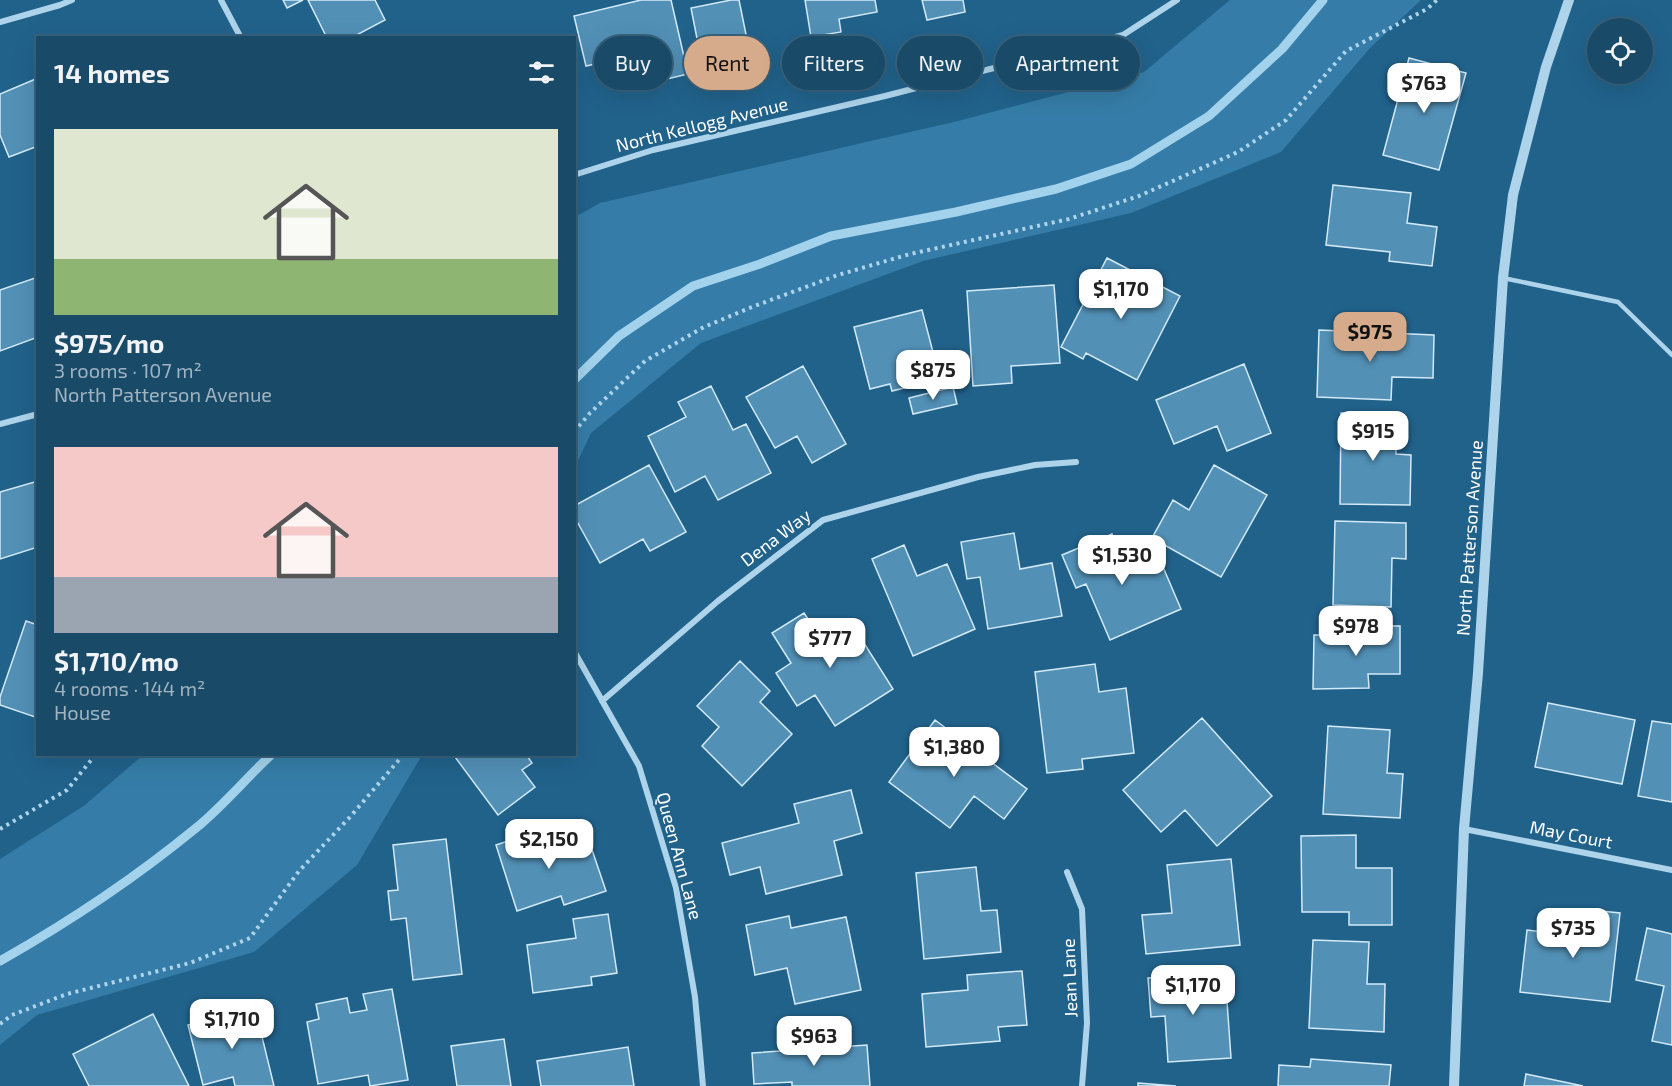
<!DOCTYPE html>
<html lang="en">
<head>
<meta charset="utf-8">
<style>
  body { margin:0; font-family:"Exo 2",sans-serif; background:#265471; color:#f1f3f6; height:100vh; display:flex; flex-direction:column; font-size:22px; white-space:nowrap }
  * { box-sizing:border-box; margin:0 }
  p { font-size:20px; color:#9fb3c0 }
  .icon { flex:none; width:33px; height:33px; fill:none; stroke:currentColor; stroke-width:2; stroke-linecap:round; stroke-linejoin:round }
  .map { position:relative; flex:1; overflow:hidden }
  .drawer { position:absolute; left:36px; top:36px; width:540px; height:720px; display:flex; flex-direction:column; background:#194a68; border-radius:0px; box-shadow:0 6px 24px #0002,0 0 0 2px #37627c }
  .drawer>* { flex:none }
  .banner { position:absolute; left:594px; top:36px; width:570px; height:54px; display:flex; gap:12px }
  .buttons { position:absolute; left:1587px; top:18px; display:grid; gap:12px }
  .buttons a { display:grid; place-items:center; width:66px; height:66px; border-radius:50%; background:#194a68; box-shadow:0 6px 24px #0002,0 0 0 2px #37627c; font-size:30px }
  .price { position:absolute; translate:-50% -51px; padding:0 14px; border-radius:12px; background:#fff; color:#222; font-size:20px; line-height:39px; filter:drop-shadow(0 2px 3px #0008) }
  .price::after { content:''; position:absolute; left:50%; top:36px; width:18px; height:14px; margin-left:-9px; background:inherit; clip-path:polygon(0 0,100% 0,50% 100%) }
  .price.active { background:#d6ab8b; color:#111 }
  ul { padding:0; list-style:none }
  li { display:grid; align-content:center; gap:12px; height:318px; padding:0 18px }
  li span { display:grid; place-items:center; height:186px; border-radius:0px; color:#555 }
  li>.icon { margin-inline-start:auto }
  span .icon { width:108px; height:108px; fill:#fffc; stroke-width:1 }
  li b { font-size:26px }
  h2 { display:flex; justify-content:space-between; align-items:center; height:72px; padding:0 18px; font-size:26px }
  .pill { padding:0 21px; border-radius:27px; background:#194a68; box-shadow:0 6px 24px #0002,0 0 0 2px #37627c; font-size:21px; line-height:54px }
  .pill.active { background:#d6ab8b; color:#111 }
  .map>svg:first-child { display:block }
  .green { fill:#357da8 }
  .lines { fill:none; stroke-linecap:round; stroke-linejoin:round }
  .stream { stroke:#a2d2ec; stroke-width:9 }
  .building { fill:#5290b6; stroke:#d3eaf8; stroke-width:1.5 }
  .path { stroke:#aed4eb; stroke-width:4; stroke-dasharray:3 4.5; stroke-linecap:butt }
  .service { stroke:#aed4eb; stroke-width:4.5 }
  .minor { stroke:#aed4eb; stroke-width:6 }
  .tertiary { stroke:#aed4eb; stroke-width:10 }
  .labels { text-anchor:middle; stroke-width:4.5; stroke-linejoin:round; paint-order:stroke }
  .street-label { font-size:18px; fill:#fff; stroke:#21628b }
</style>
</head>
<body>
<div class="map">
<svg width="1672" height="1086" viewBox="0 0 1672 1086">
  <rect width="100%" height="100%" fill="#21628b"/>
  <!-- green -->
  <path class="green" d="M1230 0H1421L1370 48 1281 152 1131 213 923 261 701 343 591 433 575 467V217L600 203 958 121 1144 72Z
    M143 755H422L357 865 254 952 37 1015 0 1045V859L85 805Z"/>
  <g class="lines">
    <!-- stream -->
    <path class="stream" d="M574 380 619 336 693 286 760 264 831 236 956 212 1056 189 1131 164 1209 116 1282 49 1323 0
      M0 961C69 922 135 878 196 828 223 806 246 778 272 754"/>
  </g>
  <!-- building -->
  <path class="building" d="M283 0H303L287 8Z
    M308 0H375L385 20 351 38H327Z
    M641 0H671L688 74 629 88 622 58 586 66 574 16Z
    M731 0H739L752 64 704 74 691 8Z
    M805 0H875L877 12 839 19 841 32 811 37Z
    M922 0H963L965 12 927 20Z
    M1409 58 1466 73 1439 170 1383 155Z
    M38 78V146L9 157 0 135V94Z
    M1333 185 1411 193 1407 223 1437 227 1432 266 1389 261 1390 252 1326 245Z
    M1107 258 1180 296 1137 380 1086 353 1083 359 1061 347Z
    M38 277V337L0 351V290Z
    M1054 285 1060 363 1011 366 1012 383 973 386 967 291Z
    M922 310 940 379 892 391 890 384 870 389 854 327Z
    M1319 330 1434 335 1433 378 1392 377 1391 400 1317 397Z
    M1244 364 1271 433 1227 451 1217 426 1174 444 1156 400Z
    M803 366 846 444 812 463 797 436 775 448 746 397Z
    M711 386 733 430 746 424 771 473 718 500 705 476 675 492 648 436 686 417 678 402Z
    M953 387 957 404 913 414 909 398Z
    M1341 413 1396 414V454L1411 455 1410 505 1340 504Z
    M649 465 686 532 650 551 643 539 600 563 574 516V506Z
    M1214 465 1267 495 1221 577 1152 538 1173 500 1189 510Z
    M38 481V547L0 559V492Z
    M1335 521 1406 523V559L1392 558 1391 607 1333 605Z
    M1014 533 1020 569 1052 563 1062 616 988 629 980 577 967 579 961 542Z
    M1112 534 1126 567 1157 553 1181 609 1110 640 1086 584 1076 588 1062 555Z
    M904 545 917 576 947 564 975 629 913 656 872 559Z
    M804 613 823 642 852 624 893 689 835 726 815 695 797 706 776 673 791 663 772 633Z
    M26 621 38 625V718L0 705V697Z
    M1359 626H1400V674H1368L1369 688 1313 689 1314 635H1359Z
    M740 661 770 691 760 702 792 734 742 786 702 746 719 727 697 706Z
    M1095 664 1099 692 1126 688 1134 753 1082 759 1083 769 1047 773 1035 672Z
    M1548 703 1635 720 1622 784 1535 767Z
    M1202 718 1272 796 1217 846 1185 810 1161 832 1123 790Z
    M935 720 1027 789 1004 819 974 796 950 828 889 782Z
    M1652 721 1672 724V802L1638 796Z
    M1328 726 1390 730 1387 773 1403 774 1400 818 1323 814Z
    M459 754H526L532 763 522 770 535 787 498 815 455 757Z
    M851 790 862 833 834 841 842 875 766 894 760 867 730 875 722 843 799 823 794 804Z
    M544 829 551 850 588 838 606 891 564 905 561 896 517 911 496 845Z
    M1356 835V868H1392V925H1349V912H1302L1301 836Z
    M446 839 462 974 413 980 406 918 391 920 388 891 398 890 393 845Z
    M1231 859 1240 945 1146 954 1142 915 1172 913 1167 865Z
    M976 867 981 911 997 910 1001 952 924 959 916 873Z
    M1581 909 1620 913 1610 1002 1520 992 1527 930 1578 936Z
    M608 914 617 973 591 977 592 985 533 993 527 945 576 938 573 919Z
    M789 916 791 928 846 917 861 990 795 1004 787 968 755 975 746 925Z
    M1647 928 1672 934V1045L1652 1041 1664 986 1636 980Z
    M1313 940 1369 942 1367 984H1385L1384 1032 1309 1028Z
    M1022 971 1027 1025 998 1027 1000 1041 926 1047 922 994 968 990 967 975Z
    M1225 973 1231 1058 1168 1062 1165 1016 1151 1017 1148 978Z
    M392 989 408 1080 370 1086 368 1075 318 1084 307 1022 319 1019 316 1004 347 998 350 1013 367 1010 363 994Z
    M255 1008 274 1086H235L233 1077 203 1085 188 1025Z
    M153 1014 189 1086H89L73 1054Z
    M504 1039 511 1086H457L451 1046Z
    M867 1045 870 1086H792V1082L754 1084 752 1053Z
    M628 1047 634 1086H541L537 1061Z
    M1311 1059 1391 1065 1389 1086H1278L1279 1065 1310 1067Z
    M1526 1074 1583 1086H1524Z
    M1138 1083 1176 1086H1138Z"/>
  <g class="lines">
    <!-- path -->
    <path class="path" d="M574 432 590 413 645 361 704 327 752 307 838 275 910 254 1069 219 1139 196 1238 152 1286 120 1346 51 1427 9 1437 0
      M0 829 67 790 96 754
      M0 1024 12 1015 67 994 190 963 250 938 299 871 350 817 404 754"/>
    <!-- service -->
    <path class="service" d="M1503 278 1618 302 1672 355"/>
    <!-- minor -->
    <path class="minor" d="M221 0 241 38
      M0 22 60 5 72 0
      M574 175 653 150 885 96 1123 35 1177 0
      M0 424 38 414
      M574 651 639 766 676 888 695 997 703 1086
      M602 701 718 601 823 520 978 477 1035 465 1076 462
      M1464 829 1672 870
      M1067 872 1082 909 1087 1023 1082 1086"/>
    <!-- tertiary -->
    <path class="tertiary" d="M1454 1086 1464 829 1478 673 1503 278 1513 195 1546 67 1569 0"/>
  </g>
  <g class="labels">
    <!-- street labels -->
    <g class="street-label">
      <text transform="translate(702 125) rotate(-14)" y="6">North Kellogg Avenue</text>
      <text transform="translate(776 538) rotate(-37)" y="6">Dena Way</text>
      <text transform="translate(1470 538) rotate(-86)" y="6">North Patterson Avenue</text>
      <text transform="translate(1571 835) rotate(11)" y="6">May Court</text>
      <text transform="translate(679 856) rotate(75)" y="6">Queen Ann Lane</text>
      <text transform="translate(1070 978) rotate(-92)" y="6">Jean Lane</text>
    </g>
  </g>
</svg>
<div class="buttons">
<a><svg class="icon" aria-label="locate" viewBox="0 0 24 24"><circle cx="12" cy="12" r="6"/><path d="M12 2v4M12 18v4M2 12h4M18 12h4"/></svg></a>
</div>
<b class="price" style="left:1424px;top:114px">$763</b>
<b class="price" style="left:1121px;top:320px">$1,170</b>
<b class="price active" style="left:1370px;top:363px">$975</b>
<b class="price" style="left:933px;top:401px">$875</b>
<b class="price" style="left:1373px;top:462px">$915</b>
<b class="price" style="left:1122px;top:586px">$1,530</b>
<b class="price" style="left:1356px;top:657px">$978</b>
<b class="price" style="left:830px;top:669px">$777</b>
<b class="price" style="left:954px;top:778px">$1,380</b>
<b class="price" style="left:549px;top:870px">$2,150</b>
<b class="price" style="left:1573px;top:959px">$735</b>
<b class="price" style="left:1193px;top:1016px">$1,170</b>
<b class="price" style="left:232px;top:1050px">$1,710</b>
<b class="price" style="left:814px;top:1067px">$963</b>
<div class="banner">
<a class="pill">Buy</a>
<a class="pill active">Rent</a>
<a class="pill">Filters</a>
<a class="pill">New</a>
<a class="pill">Apartment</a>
</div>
<section class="drawer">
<h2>14 homes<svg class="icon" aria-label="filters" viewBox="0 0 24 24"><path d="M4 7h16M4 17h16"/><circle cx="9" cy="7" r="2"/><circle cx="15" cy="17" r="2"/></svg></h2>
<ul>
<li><span style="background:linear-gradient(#dfe7d0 70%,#8fb573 0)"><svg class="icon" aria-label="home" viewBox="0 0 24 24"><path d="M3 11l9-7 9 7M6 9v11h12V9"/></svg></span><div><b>$975/mo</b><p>3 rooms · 107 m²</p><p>North Patterson Avenue</p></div></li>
<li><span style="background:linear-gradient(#f6c9c9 70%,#9aa5b1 0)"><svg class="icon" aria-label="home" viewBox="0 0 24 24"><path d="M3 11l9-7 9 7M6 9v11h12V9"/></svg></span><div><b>$1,710/mo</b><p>4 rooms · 144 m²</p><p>House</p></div></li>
</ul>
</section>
</div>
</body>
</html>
